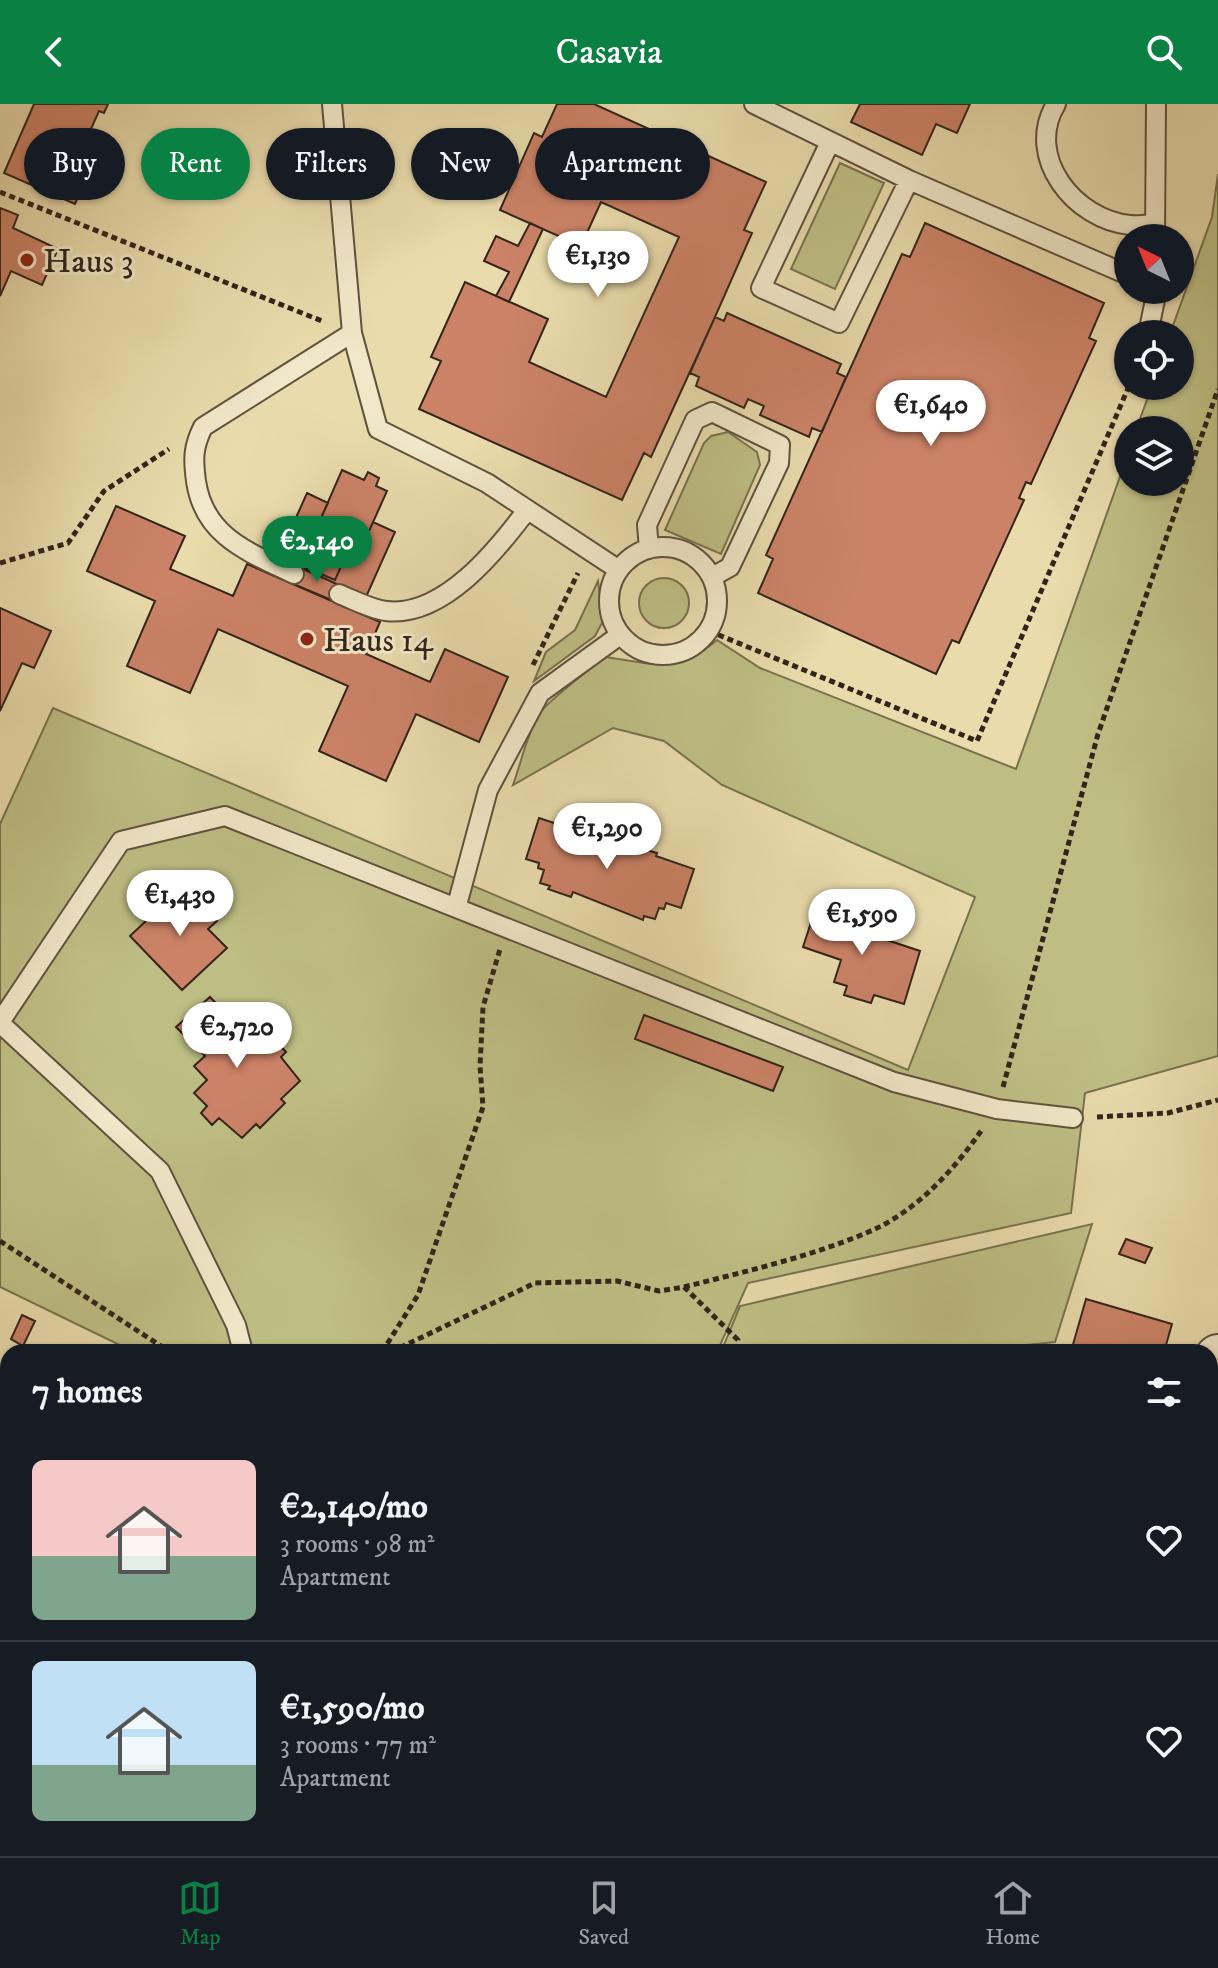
<!DOCTYPE html>
<html lang="en">
<head>
<meta charset="utf-8">
<style>
  body { margin:0; font-family:"IM FELL DW Pica",serif; background:#242831; color:#f1f3f6; height:100vh; display:flex; flex-direction:column; font-size:30px; white-space:nowrap }
  * { box-sizing:border-box; margin:0 }
  p { font-size:26px; color:#9ea1a6 }
  .icon { flex:none; width:44px; height:44px; fill:none; stroke:currentColor; stroke-width:2; stroke-linecap:round; stroke-linejoin:round }
  .map { position:relative; flex:1; overflow:hidden }
  .drawer { position:absolute; left:0px; top:1240px; width:1218px; height:512px; display:flex; flex-direction:column; background:#171b24; border-radius:24px 24px 0 0; box-shadow:0 2px 6px #0004 }
  .drawer>* { flex:none }
  .hud { position:absolute; left:24px; top:24px; width:800px; height:72px; display:flex; gap:16px }
  .needle { width:52px; rotate:317deg }
  .tools { position:absolute; left:1114px; top:120px; display:grid; gap:16px }
  .tools a { display:grid; place-items:center; width:80px; height:80px; border-radius:50%; background:#171b24; box-shadow:0 2px 6px #0004; font-size:40px }
  .price { position:absolute; translate:-50% -68px; padding:0 18px; border-radius:28px; background:#fff; color:#222; font-size:26px; line-height:52px; filter:drop-shadow(0 2px 4px #0008) }
  .price::after { content:''; position:absolute; left:50%; top:48px; width:24px; height:18px; margin-left:-12px; background:inherit; clip-path:polygon(0 0,100% 0,50% 100%) }
  .price.selected { background:#0b8043; color:#fff }
  ul { padding:0; list-style:none }
  li { display:flex; align-items:center; gap:24px; height:200px; padding:0 32px }
  li+li { border-top:2px solid #363941 }
  li span { display:grid; place-items:center; flex:none; width:224px; height:160px; border-radius:12px; color:#555 }
  li>.icon { margin-inline-start:auto }
  span .icon { width:96px; height:96px; fill:#fffc; stroke-width:1 }
  li b { font-size:34px }
  h2 { display:flex; justify-content:space-between; align-items:center; height:96px; padding:0 32px; font-size:34px }
  .pill { padding:0 28px; border-radius:36px; background:#171b24; box-shadow:0 2px 6px #0004; font-size:28px; line-height:72px }
  .pill.selected { background:#0b8043; color:#fff }
  header { display:flex; justify-content:space-between; align-items:center; height:104px; padding:0 32px; background:#0b8043; color:#fff; font-size:36px; font-weight:600 }
  .menu { display:flex; justify-content:space-around; align-items:center; height:112px; border-top:2px solid #363941; background:#171b24; font-size:22px; color:#9ea1a6 }
  .menu a { display:grid; justify-items:center; gap:4px }
  .menu .selected { color:#0b8043 }
  .map>svg:first-child { display:block }
  .green { fill:#bebe84; stroke:#78714f; stroke-width:2 }
  .building { fill:#cb8267; stroke:#32241a; stroke-width:2 }
  .lines { fill:none; stroke-linecap:round; stroke-linejoin:round }
  .service-casing { stroke:#60523e; stroke-width:22 }
  .minor-casing { stroke:#60523e; stroke-width:40 }
  .tertiary-casing { stroke:#60523e; stroke-width:48 }
  .path { stroke:#32241a; stroke-width:5; stroke-dasharray:6 4; stroke-linecap:butt }
  .service { stroke:#f1e8c9; stroke-width:18 }
  .minor { stroke:#f1e8c9; stroke-width:36 }
  .tertiary { stroke:#f1e8c9; stroke-width:44 }
  .poi-dot { fill:#8f2418; stroke:#f1e8c9; stroke-width:3 }
  .labels { text-anchor:middle; stroke-width:6; stroke-linejoin:round; paint-order:stroke }
  .poi-label { font-size:34px; fill:#32241a; stroke:#f1e8c9; text-anchor:start }
</style>
</head>
<body>
<header><svg class="icon" aria-label="back" viewBox="0 0 24 24"><path d="M15 5l-7 7 7 7"/></svg>Casavia<svg class="icon" aria-label="search" viewBox="0 0 24 24"><circle cx="10" cy="10" r="6"/><path d="M15 15l6 6"/></svg></header>
<div class="map">
<svg width="1218" height="1752" viewBox="0 0 1218 1752">
  <rect width="100%" height="100%" fill="#e9dbac"/>
  <filter id="stains"><feTurbulence type="fractalNoise" baseFrequency=".0025" numOctaves="4"/><feColorMatrix values="0 0 0 0 .2 0 0 0 0 .09 0 0 0 0 .02 0 0 0 .5 -.17"/></filter>
  <radialGradient id="worn" r=".72"><stop offset=".6" stop-color="#630" stop-opacity="0"/><stop offset="1" stop-color="#630" stop-opacity=".3"/></radialGradient>
  <!-- green -->
  <path class="green" d="M840 59 884 79 835 185 791 165Z
    M1218 70V952L1085 989 1071 1109 748 1179 717 1248H134L0 1183V720L53 604 908 966 975 793 722 681 664 637 613 624 513 681C521 659 527 630 539 610 546 599 593 562 606 553 653 560 677 570 717 536L760 564 1016 665 1128 350V378H1180V326H1136L1152 282H1180V230H1170L1212 113Z
    M728 328 757 348 760 361 721 450 665 426 704 339 711 332Z
    M639 499a25 25 0 1 1 50 0a25 25 0 1 1-50 0Z
    M598 477 603 517 595 532 534 577 546 548 575 526Z
    M1092 1120 1055 1238 956 1248H721L740 1202Z
    M1218 1301V1752H1193L1191 1744H1210V1321Z
    M265 1744H683L679 1752H262Z"/>
  <!-- building -->
  <path class="building" d="M34 0H108L104 9 99 7 73 65 88 71 75 100 4 69Z
    M557 0H594L766 78 744 126 752 129 715 213 651 353 644 349 622 396 419 305 441 257 431 253 465 178 548 215 529 258 606 293 679 133 601 98 581 142 500 106 534 29 542 33Z
    M860 0H970L957 29 936 20 922 51 851 18Z
    M0 104 18 111 13 124 58 145 42 181 11 167 0 192Z
    M530 119 543 125 509 198 496 192 509 168 484 157 496 132 518 142Z
    M925 119 1104 199 1089 234 1096 237 1031 380 1026 378 1019 394 1024 396 959 539 952 536 936 570 758 489 773 455 766 451 902 150 910 153Z
    M727 209 841 260 837 269 846 273 822 328 812 324 809 333 760 311 764 302 748 295 744 304 696 282 699 273 690 269 715 213 724 217Z
    M342 366 364 376 368 368 379 374 376 382 387 387 366 434 356 429 335 476 307 464 328 417 321 414Z
    M307 389 328 399 321 414 328 417 307 464 335 476 356 429 366 434 373 418 395 428 366 493 278 454Z
    M116 402 185 432 170 465 233 492 247 460 380 518 366 550 430 578 445 545 508 573 479 638 416 610 386 677 319 647 348 582 218 525 190 589 127 562 155 497 87 467Z
    M298 462 343 483 336 498 291 479Z
    M0 504 51 527 34 564 22 559 0 607Z
    M539 714 575 726 577 722 592 727 591 731 657 749 656 752 694 765 681 804 666 799 664 805 659 804 655 815 644 812 643 816 573 788 571 793 548 785 550 782 540 779 544 766 538 764 539 759 526 755Z
    M183 782 217 817 208 825 227 844 182 886 130 832Z
    M817 800 864 815 860 827 920 847 904 900 874 891 871 899 844 891 847 882 834 878 841 856 803 843Z
    M210 893 236 920 240 917 253 931 256 927 270 941 275 936 286 948 281 953 300 977 281 995 285 999 260 1024 256 1020 242 1034 219 1014 212 1021 201 1009 207 1002 194 989 207 976 194 962 205 952 176 923Z
    M644 911 783 963 773 987 635 935Z
    M1126 1135 1152 1144 1145 1159 1119 1150Z
    M1086 1195 1172 1220 1164 1248H1085L1072 1244Z
    M22 1211 35 1217 23 1242 11 1235Z
    M768 1744H823L844 1752H764Z"/>
  <g class="lines">
    <defs>
      <path id="service" d="M332 0 352 229 378 325 487 379 619 466
        M754 0 909 76 839 219 761 184 830 38
        M1056 0C1024 53 1075 116 1130 121 1138 122 1147 120 1155 120
        M909 76 1128 171
        M1155 134 1156 0
        M1148 230 1157 186
        M609 497a54 54 0 1 1 108 0a54 54 0 1 1-108 0Z
        M649 445 647 421 695 316 712 308 780 341 779 359 730 463 712 473
        M294 470C249 448 204 433 196 377 193 355 193 343 203 323L352 229
        M339 490C354 496 370 505 386 507 443 514 497 446 527 406
        M457 801 488 686 540 589 620 531
        M0 918 121 737 225 712 894 978 997 1005 1073 1014
        M0 919 160 1067 236 1221 243 1248"/>
      <path id="minor" d="M910 1744 920 1752
        M151 1752 154 1744"/>
      <path id="tertiary" d="M1210 1276 1218 1253
        M1167 1744V1752"/>
    </defs>
    <!-- service casing -->
    <use href="#service" class="service-casing"/>
    <!-- minor casing -->
    <use href="#minor" class="minor-casing"/>
    <!-- tertiary casing -->
    <use href="#tertiary" class="tertiary-casing"/>
    <!-- path -->
    <path class="path" d="M0 88 322 217
      M0 459 68 439 104 387 169 345
      M709 527 977 637 1129 282
      M533 561 578 469
      M1003 983 1098 630 1218 285
      M1097 1013 1168 1009 1218 996
      M0 1137 170 1248
      M684 1183C747 1167 814 1152 873 1126 917 1106 954 1066 981 1027
      M382 1248 418 1191 483 1003 480 962 483 903 500 845
      M391 1248 535 1179 617 1177 659 1187 684 1183 738 1236V1248
      M568 1752 569 1744"/>
    <!-- service -->
    <use href="#service" class="service"/>
    <!-- minor -->
    <use href="#minor" class="minor"/>
    <!-- tertiary -->
    <use href="#tertiary" class="tertiary"/>
  </g>
  <!-- markers -->
  <g class="poi-dot">
    <circle cx="27" cy="156" r="8"/>
    <circle cx="307" cy="535" r="8"/>
  </g>
  <g class="labels">
    <!-- poi labels -->
    <g class="poi-label">
      <text x="43" y="168">Haus 3</text>
      <text x="323" y="547">Haus 14</text>
    </g>
  </g>
  <rect width="100%" height="100%" filter="url(#stains)"/>
  <rect width="100%" height="100%" fill="url(#worn)"/>
</svg>
<div class="tools">
<a><svg class="needle" viewBox="-14 -14 28 28"><path d="M0-13l5 13h-10z" fill="#e53935"/><path d="M0 13l5-13h-10z" fill="#9ea1a6"/></svg></a>
<a><svg class="icon" aria-label="locate" viewBox="0 0 24 24"><circle cx="12" cy="12" r="6"/><path d="M12 2v4M12 18v4M2 12h4M18 12h4"/></svg></a>
<a><svg class="icon" aria-label="layers" viewBox="0 0 24 24"><path d="M12 4l9 5-9 5-9-5zM3 14l9 5 9-5"/></svg></a>
</div>
<b class="price" style="left:598px;top:195px">€1,130</b>
<b class="price" style="left:931px;top:344px">€1,640</b>
<b class="price selected" style="left:317px;top:480px">€2,140</b>
<b class="price" style="left:607px;top:767px">€1,290</b>
<b class="price" style="left:180px;top:834px">€1,430</b>
<b class="price" style="left:862px;top:853px">€1,590</b>
<b class="price" style="left:237px;top:966px">€2,720</b>
<div class="hud">
<a class="pill">Buy</a>
<a class="pill selected">Rent</a>
<a class="pill">Filters</a>
<a class="pill">New</a>
<a class="pill">Apartment</a>
</div>
<section class="drawer">
<h2>7 homes<svg class="icon" aria-label="filters" viewBox="0 0 24 24"><path d="M4 7h16M4 17h16"/><circle cx="9" cy="7" r="2"/><circle cx="15" cy="17" r="2"/></svg></h2>
<ul>
<li><span style="background:linear-gradient(#f6c9c9 60%,#7fa58c 0)"><svg class="icon" aria-label="home" viewBox="0 0 24 24"><path d="M3 11l9-7 9 7M6 9v11h12V9"/></svg></span><div><b>€2,140/mo</b><p>3 rooms · 98 m²</p><p>Apartment</p></div><svg class="icon" aria-label="heart" viewBox="0 0 24 24"><path d="M12 20l-8-8c-3-5 5-10 8-4 3-6 11-1 8 4z"/></svg></li>
<li><span style="background:linear-gradient(#bfe0f5 65%,#7fa58c 0)"><svg class="icon" aria-label="home" viewBox="0 0 24 24"><path d="M3 11l9-7 9 7M6 9v11h12V9"/></svg></span><div><b>€1,590/mo</b><p>3 rooms · 77 m²</p><p>Apartment</p></div><svg class="icon" aria-label="heart" viewBox="0 0 24 24"><path d="M12 20l-8-8c-3-5 5-10 8-4 3-6 11-1 8 4z"/></svg></li>
</ul>
</section>
</div>
<nav class="menu">
<a class="selected"><svg class="icon" aria-label="map" viewBox="0 0 24 24"><path d="M3 6l6-2 6 2 6-2v14l-6 2-6-2-6 2zM9 4v14M15 6v14"/></svg>Map</a>
<a><svg class="icon" aria-label="saved" viewBox="0 0 24 24"><path d="M7 4h10v16l-5-4-5 4z"/></svg>Saved</a>
<a><svg class="icon" aria-label="home" viewBox="0 0 24 24"><path d="M3 11l9-7 9 7M6 9v11h12V9"/></svg>Home</a>
</nav>
</body>
</html>
